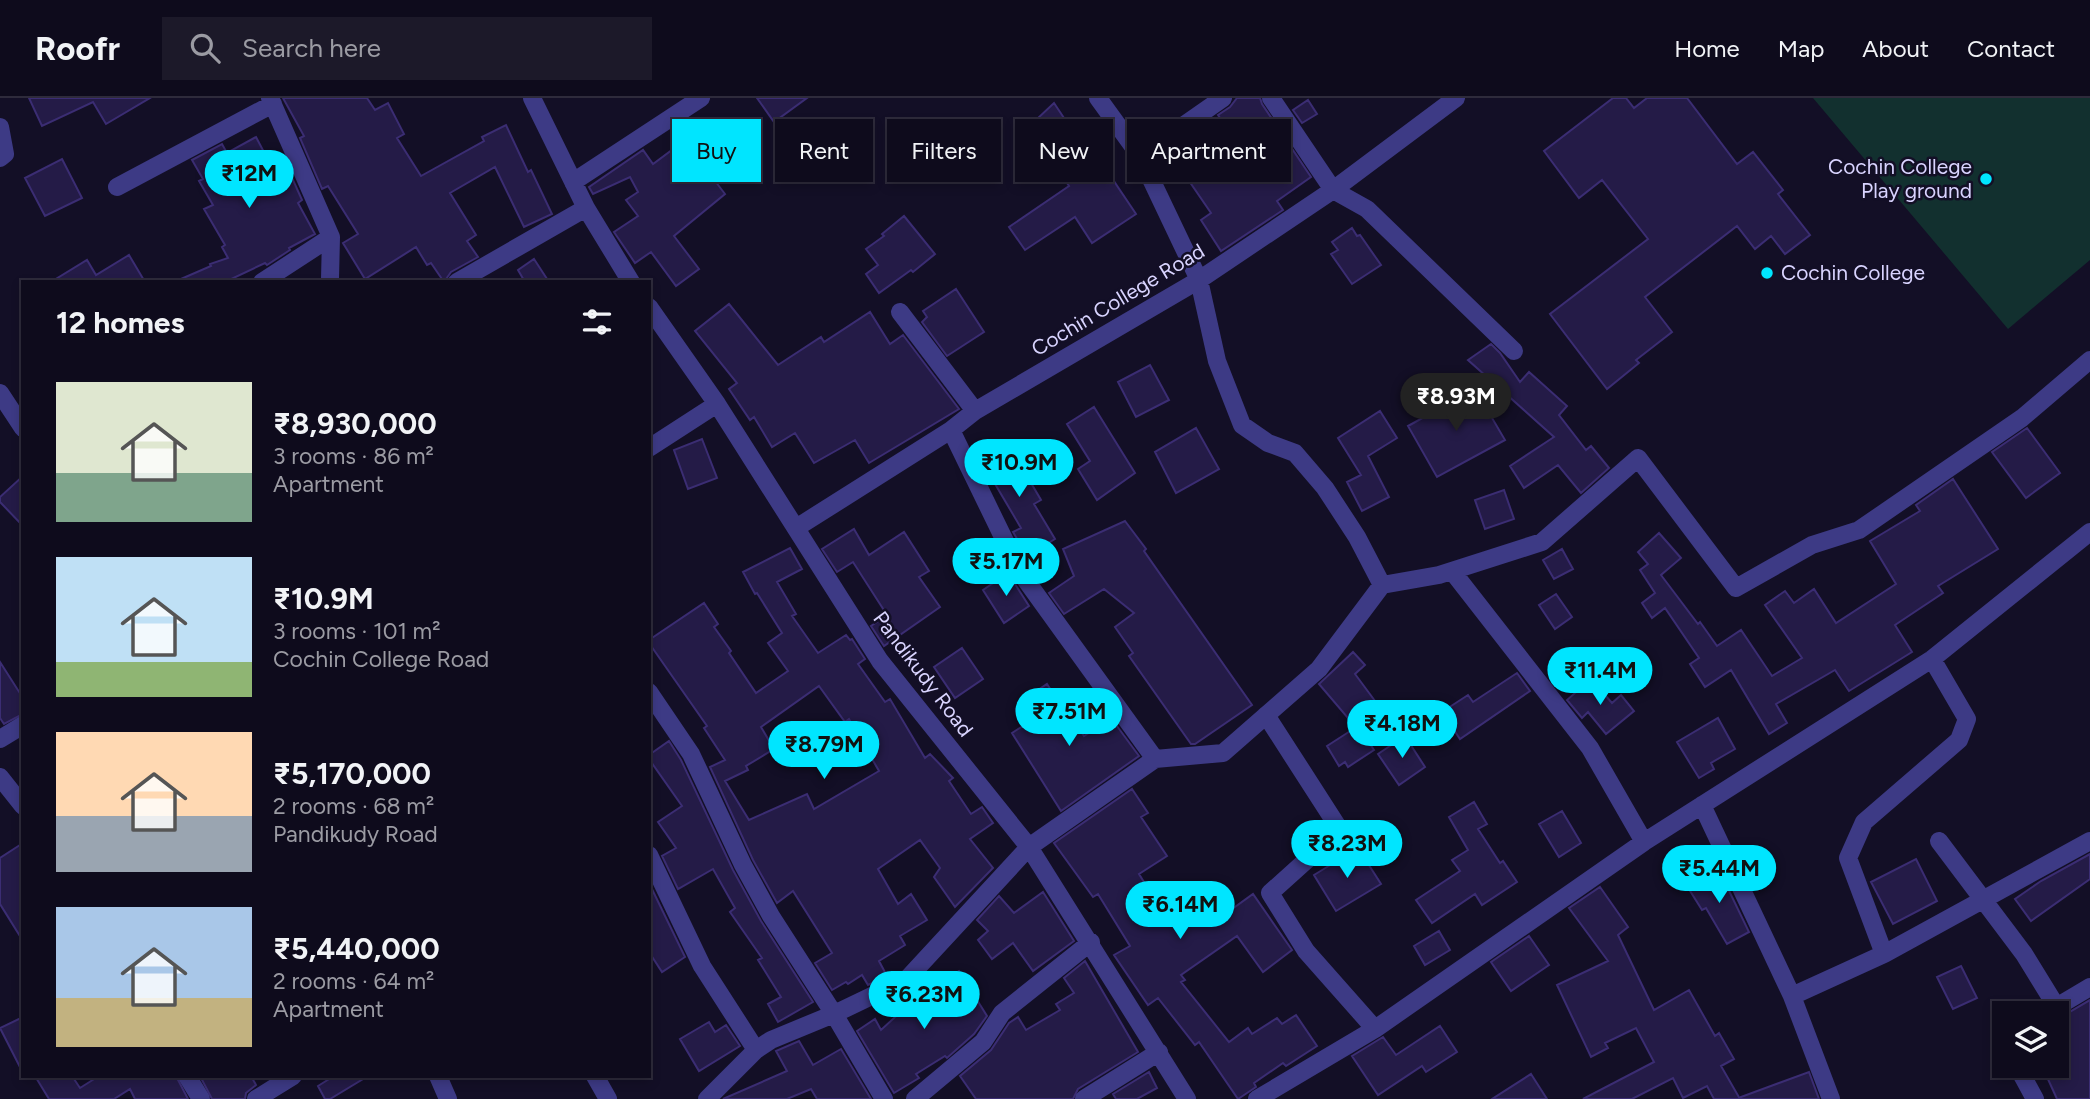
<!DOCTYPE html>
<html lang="en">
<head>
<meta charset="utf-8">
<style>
  body { margin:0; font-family:Figtree,sans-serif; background:#1c1929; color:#f1f3f6; height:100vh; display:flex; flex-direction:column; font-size:26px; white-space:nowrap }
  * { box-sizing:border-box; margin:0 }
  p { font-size:23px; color:#9b9ba3 }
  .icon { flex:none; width:38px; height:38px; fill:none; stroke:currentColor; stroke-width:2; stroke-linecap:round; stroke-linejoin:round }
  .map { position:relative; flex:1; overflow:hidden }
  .panel { position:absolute; left:21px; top:182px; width:630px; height:798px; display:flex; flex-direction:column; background:#0e0b1c; border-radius:0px; box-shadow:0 4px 10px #0003,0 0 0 2px #2e2b3b }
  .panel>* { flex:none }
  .top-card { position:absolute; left:672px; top:21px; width:665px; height:63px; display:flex; gap:14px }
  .tools { position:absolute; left:1992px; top:903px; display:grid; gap:14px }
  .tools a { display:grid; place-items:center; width:77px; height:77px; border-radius:0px; background:#0e0b1c; box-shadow:0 4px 10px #0003,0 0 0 2px #2e2b3b; font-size:35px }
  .price { position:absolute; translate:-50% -60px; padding:0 16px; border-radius:24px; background:#00e5ff; color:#111; font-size:23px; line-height:46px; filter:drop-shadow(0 2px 4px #0008) }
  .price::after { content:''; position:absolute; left:50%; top:42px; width:21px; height:16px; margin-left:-10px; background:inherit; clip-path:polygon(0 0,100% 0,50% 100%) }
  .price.on { background:#222; color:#fff }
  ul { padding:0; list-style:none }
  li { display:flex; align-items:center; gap:21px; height:175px; padding:0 35px }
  li span { display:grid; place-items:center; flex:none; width:196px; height:140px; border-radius:0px; color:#555 }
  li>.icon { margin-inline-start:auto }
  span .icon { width:84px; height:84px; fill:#fffc; stroke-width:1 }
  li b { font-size:30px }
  h2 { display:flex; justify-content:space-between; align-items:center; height:84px; padding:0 35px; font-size:30px }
  .pill { padding:0 24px; border-radius:0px; background:#0e0b1c; box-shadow:0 4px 10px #0003,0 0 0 2px #2e2b3b; font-size:24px; line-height:63px }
  .pill.on { background:#00e5ff; color:#111 }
  header { display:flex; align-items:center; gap:42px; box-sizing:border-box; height:98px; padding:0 35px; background:#0e0b1c; border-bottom:2px solid #2e2b3b }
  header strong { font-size:33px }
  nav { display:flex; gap:38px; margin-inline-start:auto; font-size:24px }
  .search { width:490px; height:63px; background:#1c1929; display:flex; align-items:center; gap:18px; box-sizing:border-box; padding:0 24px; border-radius:0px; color:#9b9ba3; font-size:26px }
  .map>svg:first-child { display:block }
  .green { fill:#12302f }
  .building { fill:#241b47; stroke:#3b2d73; stroke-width:2; fill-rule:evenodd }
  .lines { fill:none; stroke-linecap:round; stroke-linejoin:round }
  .minor { stroke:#3d3a85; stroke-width:18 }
  .poi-dot { fill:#00e5ff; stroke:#130f26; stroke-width:2.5 }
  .labels { text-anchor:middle; stroke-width:5; stroke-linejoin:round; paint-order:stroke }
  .poi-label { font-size:21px; fill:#d9d4ff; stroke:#130f26; text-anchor:end }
  .street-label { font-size:21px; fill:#d9d4ff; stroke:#130f26 }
</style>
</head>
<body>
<header>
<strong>Roofr</strong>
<div class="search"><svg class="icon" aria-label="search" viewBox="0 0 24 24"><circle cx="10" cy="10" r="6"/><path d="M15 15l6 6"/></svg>Search here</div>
<nav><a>Home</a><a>Map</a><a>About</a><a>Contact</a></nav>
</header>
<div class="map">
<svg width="2090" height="1001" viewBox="0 0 2090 1001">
  <rect width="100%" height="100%" fill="#130f26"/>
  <!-- green -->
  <path class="green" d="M1813 0H2090V162L2008 231Z"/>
  <!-- building -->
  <path class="building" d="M29 0H150L106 26 93 4 42 28Z
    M283 0H367L375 12 388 5 404 36 397 40 421 78 484 43 482 39 506 27 528 74 531 72 552 116 524 129 495 69 450 95 476 137 467 143 478 159 451 174 444 184 431 165 427 167 416 149 365 181 343 145 358 136 328 88 322 91 300 40 304 38Z
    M757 0H807L774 24Z
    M1237 0H1260L1262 6 1311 79 1277 103 1283 112 1221 153 1201 122 1211 115 1185 77 1236 43 1218 17 1230 9Z
    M1613 0H1626L1634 10 1647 0H1687L1737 66 1753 54 1783 92 1778 96 1810 137 1785 156 1771 138 1755 151 1737 128 1645 199 1672 234 1636 262 1639 265 1607 291 1550 216 1648 141 1602 82 1579 100 1544 53Z
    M1308 2 1317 16 1302 25 1293 12Z
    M1054 5 1092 62 1097 58 1136 116 1092 145 1075 119 1025 152 1009 129 1069 88 1043 49 1056 41 1037 21Z
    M256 39 277 79 289 73 302 102 298 105 315 136 289 150 290 152 267 167 265 165 225 184H174L211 168 210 166 228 160 222 149 225 147 204 111 213 107 199 83 203 81 192 62 222 46 227 55Z
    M680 46 700 74 705 70 725 96 674 138 699 171 676 188 651 154 635 165 614 134 638 118 626 102 638 94 630 79 593 96 589 89 643 52 653 66Z
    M62 61 82 100 45 118 25 80Z
    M904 118 935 156 913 174 911 172 879 195 866 176 878 167 866 151 884 138 882 136Z
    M1352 130 1357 138 1360 137 1381 167 1352 186 1331 156 1338 152 1332 144Z
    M129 157 145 184H51L87 162 96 177Z
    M534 161 549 184H525L518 172Z
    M956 191 984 234 947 258 922 224 927 219 923 213Z
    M729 206 778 267 821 239 824 244 870 214 890 246 903 237 959 311 869 365 855 342 814 365 795 335 772 349 754 319 750 322 729 291 737 285 695 233Z
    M1491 246 1500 255 1520 284 1529 274 1567 308 1559 317 1586 352 1591 348 1609 370 1581 395 1558 367 1524 390 1510 368 1554 339 1468 262Z
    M1150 267 1169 302 1136 319 1118 284Z
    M1475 291 1505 342 1437 379 1408 328Z
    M1094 309 1135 375 1097 402 1078 371 1090 363 1067 326Z
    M1380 313 1397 340 1368 358 1389 399 1362 413 1347 384 1361 377 1338 340Z
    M1196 330 1219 371 1176 395 1155 354Z
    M2027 330 2060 375 2026 400 1992 354Z
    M702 341 717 380 688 391 674 352Z
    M1008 346 1041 402 1034 406 1055 441 1027 458 1013 434 1021 430 981 362Z
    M23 378V428L0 404V399Z
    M1953 381 1998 451 1938 488 1943 495 1895 527 1912 554 1849 593 1835 572 1776 606 1787 625 1769 636 1731 572 1705 589 1690 566 1699 560 1665 510 1652 520 1642 505 1655 495 1640 472 1648 466 1638 454 1659 435 1681 460 1661 477 1698 526 1700 524 1717 548 1741 532 1772 578 1802 560 1765 507 1785 493 1794 505 1814 491 1836 525 1896 486 1870 443 1920 413 1916 407Z
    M1504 392 1514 421 1485 431 1475 402Z
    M1125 423 1146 451 1144 453 1252 607 1195 646H1191L1129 558 1133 555 1115 529 1134 515 1104 491 1064 516 1049 495 1074 478 1063 451Z
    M854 431 869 457 904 434 929 473 919 479 940 509 884 548 871 528 887 517 853 464 837 474 822 451Z
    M790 450 802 471 777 484 796 516 792 518 818 555 846 537 850 542 852 541 865 561 858 566 885 604 890 601 925 660 930 656 953 680 949 683 971 716 982 709 993 725 970 741 993 770 955 809 934 779 940 770 920 742 878 771 898 806 911 796 927 822 900 838 905 847 879 863 887 878 868 887 862 877 848 886 846 884 832 892 815 865 832 855 793 793 777 805 753 762 710 669 725 662 704 630 707 628 649 545V542L704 505 718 526 714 529 731 553 729 555 756 595 788 573 768 545 782 535 757 495 755 496 743 474ZM819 588 845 624 849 621 879 673 814 711 807 696 749 722 725 683 748 672 746 668 774 651 761 629Z
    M1562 451 1573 471 1554 481 1543 462Z
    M1008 475 1029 508 1004 525 983 492Z
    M1556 496 1572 519 1555 531 1539 507Z
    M962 550 983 581 955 600 934 569Z
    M1353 554 1365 567 1355 576 1378 607 1353 626 1319 586Z
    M0 564 23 600V616L4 626 0 620Z
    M1517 575 1530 593 1460 641 1442 614 1468 597 1473 604Z
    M1591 581 1612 605 1621 597 1634 613 1606 636 1588 614 1582 620 1567 602Z
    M1047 586 1059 604 1061 603 1084 638 1111 620 1139 658 1061 713 1012 635 1026 626 1016 611 1022 607 1020 604Z
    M1718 620 1735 651 1711 665 1714 671 1699 680 1677 644Z
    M1358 628 1374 652 1348 669 1345 664 1339 668 1327 648Z
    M1405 638 1425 669 1399 687 1378 656Z
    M669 643 681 662 733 772 761 823 813 904 778 924 768 906 781 899 758 862 762 860 730 814 735 810 713 771 678 791 662 758 676 750 658 724 682 708 649 661V657Z
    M1132 691 1148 715 1141 719 1167 758 1139 776 1170 826 1207 800 1221 819 1253 796 1292 852 1263 874 1237 838 1181 877 1185 882 1181 884 1229 944 1248 930 1252 936 1277 920 1282 926 1296 917 1317 948 1286 968 1283 965 1254 985 1256 989 1238 1001 1199 944 1195 947 1158 900 1148 907 1114 857 1130 848 1098 796 1093 799 1054 745Z
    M1474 704 1487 726 1478 731 1500 765 1503 763 1517 784 1482 807 1475 796 1432 825 1416 802 1460 773 1452 762 1468 752 1449 719Z
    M1562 713 1581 745 1559 759 1539 726Z
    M23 745V843L0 806V760Z
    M1358 750 1381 786 1336 813 1314 777Z
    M2090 756V781L2031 823 2015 801 2041 783Z
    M1916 761 1937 803 1893 826 1871 784Z
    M1718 770 1749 834 1727 846 1706 810 1702 812 1687 788Z
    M649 785 685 859 662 874 649 854Z
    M1600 789 1628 829 1618 837 1654 912 1689 892 1715 938 1719 935 1734 961 1721 968 1740 1001H1714L1707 988 1683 1000 1673 980 1632 1001H1583L1654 964 1636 930 1605 945 1608 950 1591 959 1557 887 1608 863 1569 810Z
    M1043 794 1074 843 1033 873 1013 845 992 861 978 842 988 833 977 822 999 798 1014 815Z
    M1439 833 1450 852 1425 867 1414 848Z
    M1529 838 1549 867 1511 893 1491 864Z
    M1085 863 1138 954 1078 991 1073 1001H976L960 978 991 952 1009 925 1018 919 1026 932 1060 912 1056 906 1074 895 1064 880Z
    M1961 868 1977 900 1953 911 1937 879Z
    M959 873 987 918 974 936 947 960 945 958 916 976 919 980 894 995 857 933 875 921 881 932 918 898Z
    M2090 902V1001H2057L2042 968H2056V922Z
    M23 919V975L0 930Z
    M709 924 715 934 726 927 740 948 699 973 680 941Z
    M1440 928 1457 954 1426 974 1422 968 1378 997 1352 958 1383 939 1396 957Z
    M799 943 813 967 841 951 871 1001H817L811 991 787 1001H723L787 973 776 953Z
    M1149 974 1157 990 1137 1001H1116L1113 996Z
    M1809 974 1819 1001H1741V999Z
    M1531 976 1547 1001H1492Z
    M35 978H72L80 990 99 978H176L188 1001H135L130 991 114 1001H49Z
    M200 978H251L256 987 246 995 245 1001H212Z
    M334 978H368L330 1001H325L318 988Z"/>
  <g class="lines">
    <!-- minor -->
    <path class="minor" d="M270 0 331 139 330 181 331 184
      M532 0 586 110 631 184
      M1098 0 1140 58 1199 182 1217 263 1242 327 1268 345 1295 355 1325 390 1357 439 1382 487
      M1271 0 1333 92 1367 111 1514 253
      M0 29 5 56 0 60
      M1140 58 1223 0
      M573 84 701 0
      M117 89 273 6
      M262 184 331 139
      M457 184 586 110
      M649 209 717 306 880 563 1029 749 1187 1001
      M900 214 975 313
      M0 295 23 330
      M951 332 1020 474 1155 661
      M649 350 717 306
      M796 430 951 332 975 313 1199 182 1333 92 1456 0
      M1452 473 1590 650 1644 744
      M649 594 691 656 743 767 771 818 834 916 884 1001
      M1266 617 1340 732 1270 795 1306 853 1375 931
      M0 641 23 627
      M0 679 23 708
      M1702 707 1792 898 1831 1001
      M1939 743 2024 856 2056 908
      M649 757 702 868 756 952
      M1884 856 2090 743
      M1792 898 1884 856 1848 760 1864 724 1959 642 1967 621 1932 561
      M2048 914 2090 889
      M2017 968 2035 1001
      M187 978 201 1001
      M438 978 448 1001
      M595 978 608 1001
      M256 1001 293 978
      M707 1001 756 952 771 942 834 916 907 881 1029 749 1155 661 1223 655 1319 571 1382 487 1439 477 1542 444 1638 360 1736 490 1812 447 1859 432 2022 320 2090 262
      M915 1001 983 944 1002 915 1091 844
      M1084 1001 1159 954
      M1257 1001 1375 931 1644 744 1932 561 2090 434"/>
  </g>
  <!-- markers -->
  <g class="poi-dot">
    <circle cx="1986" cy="81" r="7"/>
    <circle cx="1767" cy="175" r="7"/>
  </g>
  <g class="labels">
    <!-- poi labels -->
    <g class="poi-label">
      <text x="1972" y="76">Cochin College<tspan x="1972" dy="24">Play ground</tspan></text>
      <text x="1781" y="182" text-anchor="start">Cochin College</text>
    </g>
    <!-- street labels -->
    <g class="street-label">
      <text transform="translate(1118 202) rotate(-31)" y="7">Cochin College Road</text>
      <text transform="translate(923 576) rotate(53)" y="7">Pandikudy Road</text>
    </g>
  </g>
</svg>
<div class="tools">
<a><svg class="icon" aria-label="layers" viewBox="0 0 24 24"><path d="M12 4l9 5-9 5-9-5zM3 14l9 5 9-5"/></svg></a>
</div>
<b class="price" style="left:249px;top:112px">₹12M</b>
<b class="price on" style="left:1456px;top:335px">₹8.93M</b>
<b class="price" style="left:1019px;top:401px">₹10.9M</b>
<b class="price" style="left:1006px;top:500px">₹5.17M</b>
<b class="price" style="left:1600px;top:609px">₹11.4M</b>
<b class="price" style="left:1069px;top:650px">₹7.51M</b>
<b class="price" style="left:1402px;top:662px">₹4.18M</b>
<b class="price" style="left:824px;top:683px">₹8.79M</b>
<b class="price" style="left:1347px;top:782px">₹8.23M</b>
<b class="price" style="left:1719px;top:807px">₹5.44M</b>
<b class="price" style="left:1180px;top:843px">₹6.14M</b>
<b class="price" style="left:924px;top:933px">₹6.23M</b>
<div class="top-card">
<a class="pill on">Buy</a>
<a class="pill">Rent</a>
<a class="pill">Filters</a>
<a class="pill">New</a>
<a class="pill">Apartment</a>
</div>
<section class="panel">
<h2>12 homes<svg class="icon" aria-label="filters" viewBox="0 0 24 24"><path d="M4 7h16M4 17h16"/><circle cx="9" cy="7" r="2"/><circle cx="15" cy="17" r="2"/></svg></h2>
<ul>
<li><span style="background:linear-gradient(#dfe7d0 65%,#7fa58c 0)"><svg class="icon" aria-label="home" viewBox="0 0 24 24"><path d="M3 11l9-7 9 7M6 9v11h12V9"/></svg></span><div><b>₹8,930,000</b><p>3 rooms · 86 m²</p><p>Apartment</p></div></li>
<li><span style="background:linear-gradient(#bfe0f5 75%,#8fb573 0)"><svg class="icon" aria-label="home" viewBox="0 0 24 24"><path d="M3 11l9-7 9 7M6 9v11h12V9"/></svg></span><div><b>₹10.9M</b><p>3 rooms · 101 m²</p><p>Cochin College Road</p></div></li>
<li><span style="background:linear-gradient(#ffd9b3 60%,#9aa5b1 0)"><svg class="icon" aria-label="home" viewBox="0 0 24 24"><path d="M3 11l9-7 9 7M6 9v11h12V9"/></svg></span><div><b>₹5,170,000</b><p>2 rooms · 68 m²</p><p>Pandikudy Road</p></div></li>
<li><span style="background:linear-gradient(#a9c7e8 65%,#c2b280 0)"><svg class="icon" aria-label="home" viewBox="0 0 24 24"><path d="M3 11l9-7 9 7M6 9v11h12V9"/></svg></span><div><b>₹5,440,000</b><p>2 rooms · 64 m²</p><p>Apartment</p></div></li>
</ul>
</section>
</div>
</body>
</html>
